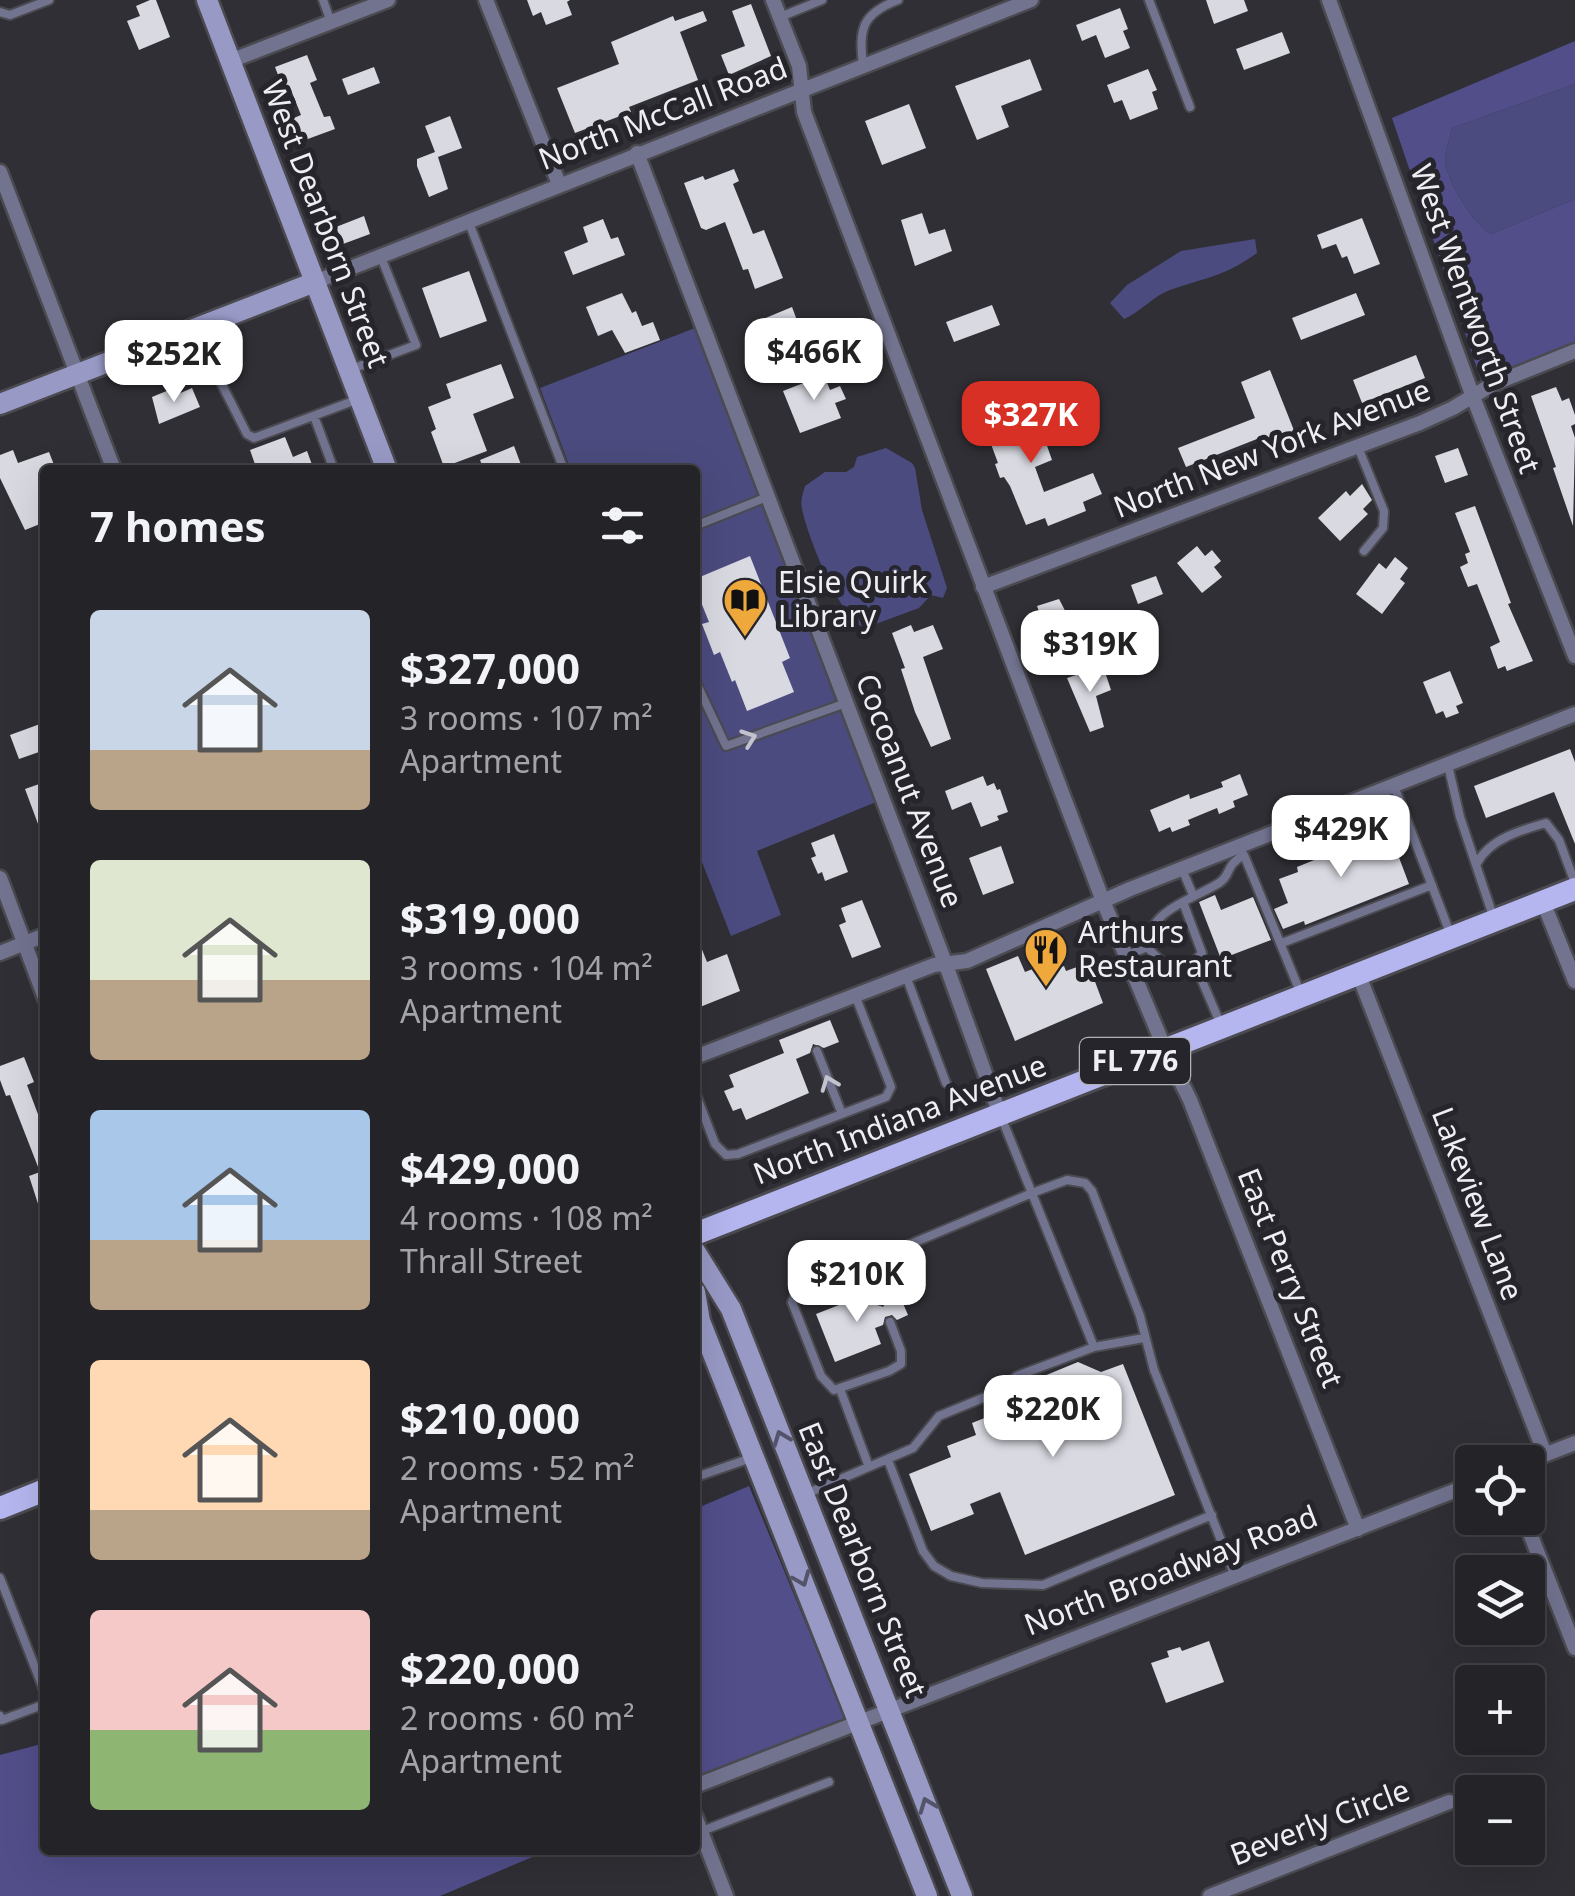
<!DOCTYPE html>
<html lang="en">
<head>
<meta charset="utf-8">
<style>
  body { margin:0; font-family:"Noto Sans",sans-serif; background:#2b2b30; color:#f1f3f6; height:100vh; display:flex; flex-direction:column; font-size:38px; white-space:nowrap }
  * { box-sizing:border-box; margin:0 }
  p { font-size:32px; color:#a3a4a8 }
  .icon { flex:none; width:55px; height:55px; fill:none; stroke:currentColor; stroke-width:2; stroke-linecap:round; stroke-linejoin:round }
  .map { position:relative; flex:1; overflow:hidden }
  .details { position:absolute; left:40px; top:465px; width:660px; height:1390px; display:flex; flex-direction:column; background:#232328; border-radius:10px; box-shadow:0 10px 40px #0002,0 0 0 2px #404045 }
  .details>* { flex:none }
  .controls { position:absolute; left:1455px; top:1445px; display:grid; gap:20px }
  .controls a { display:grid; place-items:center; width:90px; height:90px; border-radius:10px; background:#232328; box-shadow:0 10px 40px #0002,0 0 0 2px #404045; font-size:50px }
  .price { position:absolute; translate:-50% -85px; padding:0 22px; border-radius:20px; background:#fff; color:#222; font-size:32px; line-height:65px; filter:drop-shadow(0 2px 5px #0008) }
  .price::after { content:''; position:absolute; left:50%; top:60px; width:30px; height:22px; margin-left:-15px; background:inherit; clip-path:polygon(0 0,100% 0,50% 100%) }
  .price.current { background:#d93025; color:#fff }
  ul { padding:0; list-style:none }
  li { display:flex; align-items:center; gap:30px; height:250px; padding:0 50px }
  li span { display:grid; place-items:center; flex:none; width:280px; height:200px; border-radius:10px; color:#555 }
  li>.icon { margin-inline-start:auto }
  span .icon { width:120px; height:120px; fill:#fffc; stroke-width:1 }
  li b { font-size:42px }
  h2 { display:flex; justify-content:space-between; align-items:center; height:120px; padding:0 50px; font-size:42px }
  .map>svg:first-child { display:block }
  .green { fill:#4c4b7f }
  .forest { fill:#514e8a }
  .building { fill:#d9d9e2 }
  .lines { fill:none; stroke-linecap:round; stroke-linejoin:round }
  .lane-casing { stroke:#4a4a50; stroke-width:12 }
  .street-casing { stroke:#4a4a50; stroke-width:19 }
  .secondary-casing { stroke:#4a4a50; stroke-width:25 }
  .primary-casing { stroke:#4a4a50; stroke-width:28 }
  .lane { stroke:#72738f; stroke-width:8 }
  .street { stroke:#72738f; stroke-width:14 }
  .secondary { stroke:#9899c5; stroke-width:20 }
  .primary { stroke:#b5b6ef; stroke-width:22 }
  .oneway { stroke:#c3c3d0 }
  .oneway2 { stroke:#535369 }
  .labels { text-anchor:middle; stroke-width:10; stroke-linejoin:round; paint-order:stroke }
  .shield { fill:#25252b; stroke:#b2b2b7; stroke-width:2.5 }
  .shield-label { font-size:28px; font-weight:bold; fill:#eeeef3 }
  .street-label { font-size:30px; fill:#eeeef3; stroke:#25252b }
  .poi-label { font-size:30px; fill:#eeeef3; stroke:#25252b; text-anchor:start }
</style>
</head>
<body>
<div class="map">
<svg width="1575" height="1896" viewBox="0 0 1575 1896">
  <rect width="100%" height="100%" fill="#2f2f35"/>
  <!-- green -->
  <path class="green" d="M1575 84V199L1491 234C1473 224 1446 180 1445 160 1445 150 1450 138 1452 128Z
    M1255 239 1257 253C1224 277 1207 277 1170 290 1153 296 1141 312 1124 319L1110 303 1127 285 1181 251Z
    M695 328 876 802 757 851 781 915 731 936 695 844V470H571L540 388Z
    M886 448 912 463 915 468 922 510 947 588 943 598 931 595 919 608 865 628C839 618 808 537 802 509 800 501 803 493 805 486L825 472H846L854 467 857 457Z"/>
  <!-- forest -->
  <path class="forest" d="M1575 41V84L1452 128C1450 138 1445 150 1445 160 1446 180 1473 224 1491 234L1575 199V352L1484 389 1392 118Z
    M749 1486 847 1723 695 1788V1509Z
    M45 1743V1850H549L440 1896H0V1755Z"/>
  <!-- building -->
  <path class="building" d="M150 0H156L170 37 139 50 127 21 140 16 136 6Z
    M527 0H570L567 2 572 15 546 25 541 12 533 16Z
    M1206 0H1244L1248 11 1214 24Z
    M751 4 771 56 729 75 721 55 745 46 732 11Z
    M1120 8 1128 29 1123 31 1130 48 1105 58 1096 35 1082 41 1076 25Z
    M703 11 707 21 680 32 698 80 629 107 631 112 575 133 557 88 619 64 611 42 673 16 675 21Z
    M1282 32 1290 53 1244 70 1236 49Z
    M307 55 317 80 310 83 324 117 330 116 335 129 305 140 303 135 296 138 289 120 301 115 291 90 285 93 275 67Z
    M1030 59 1042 90 1001 106 1009 127 977 140 955 86Z
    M374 67 380 83 348 95 342 79Z
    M1148 69 1157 90 1152 92 1158 109 1130 120 1122 100 1114 103 1107 85Z
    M909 104 926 148 882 165 865 121Z
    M450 116 462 148 438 157 448 189 429 197 417 166V159L435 152 425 126Z
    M734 169 739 181 733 184 753 234 764 230 783 278 755 289 748 269 743 270 725 222 706 230 701 228 684 183 703 176 705 180Z
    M922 213 929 234 945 229 952 251 915 266 901 220Z
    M364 216 370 234 343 244 336 227Z
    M1362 218 1380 264 1354 274 1347 256 1342 258 1336 244 1322 249 1317 235Z
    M603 219 611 239 618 237 625 255 573 275 564 252 588 242 583 227Z
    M469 271 487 321 440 338 422 288Z
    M622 293 632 313 636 311 642 326 653 322 660 340 625 353 612 330 598 336 586 307Z
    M1356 293 1365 315 1301 340 1292 318Z
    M992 305 1000 325 954 342 946 322Z
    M792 307 801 331 796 333 801 346 794 358 773 366 756 322Z
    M1416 355 1425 378 1362 403 1353 380Z
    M501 364 514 398 473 414 487 451 444 467 431 432 436 429 428 407 451 398 446 384Z
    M1270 370 1295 433 1265 445 1262 437 1186 467 1178 448 1255 418 1241 382Z
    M824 375 830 390 840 386 846 399 835 403 841 418 800 433 783 391Z
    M1556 387 1562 401 1569 398 1575 415V424L1571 426 1575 438 1573 526 1553 468 1556 467 1531 396Z
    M192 388 200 407 159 424 152 397 169 390 171 397Z
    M1024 392 1032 412 1016 418 1027 447 1045 440 1052 460 1035 467 1044 492 1093 473 1102 494 1083 502 1086 511 1048 526 1045 518 1026 525 1010 486 1004 477 1000 478 995 464 998 463 978 409Z
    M285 437 293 457 307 451 314 470H257L250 450Z
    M514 446 523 470H484L480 460Z
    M1458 448 1468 475 1445 483 1435 456Z
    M13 450 18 463 49 452 56 470H45V522L25 530 0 478V455Z
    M1362 484 1372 500 1363 509 1368 514 1340 541 1318 518 1346 491 1350 496Z
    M1475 506 1511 603 1508 604 1533 661 1507 671 1505 666 1498 669 1490 647 1500 642 1477 584 1468 587 1460 567 1468 563 1465 554 1470 552 1455 513Z
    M1197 546 1205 556 1212 550 1221 561 1214 567 1222 577 1202 593 1177 563Z
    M750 556 790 658 782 662 794 692 747 711 735 680 732 682 720 652 714 655 702 624 709 622 695 587V579Z
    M1395 557 1408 568 1400 579 1405 583 1382 614 1356 594 1379 563 1386 569Z
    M1156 576 1163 594 1138 604 1131 585Z
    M1059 599 1072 624 1068 625 1071 631 1054 637 1047 618 1042 620 1037 606Z
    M911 625 914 632 933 625 943 649 923 657 951 739 931 747 915 712 901 669 905 668 892 633Z
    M1103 666 1111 690 1096 696 1104 727 1090 732 1067 678Z
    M1450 671 1463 703 1456 706 1459 713 1446 718 1443 711 1436 714 1423 682Z
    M40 724 45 746 41 748 42 751 19 759 10 735Z
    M1570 749 1575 762V844L1554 792 1486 818 1474 786Z
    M1240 774 1248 795 1233 801 1235 807 1219 814 1217 808 1188 820 1190 825 1172 832 1170 827 1159 832 1150 810 1189 794 1190 799 1223 787 1221 782Z
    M983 776 987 786 994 783 997 790 1000 789 1008 812 997 816 999 820 981 827 971 802 952 810 945 791Z
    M45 782V840H44L25 789Z
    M1389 831 1409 884 1305 925 1304 921 1283 929 1274 909 1288 903 1279 879 1298 872 1297 867 1319 858 1312 842 1327 836 1333 853Z
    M834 834 848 872 825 881 822 872 818 874 811 858 816 856 811 843Z
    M1001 846 1014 883 983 895 969 858Z
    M1215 895 1221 910 1253 897 1271 940 1221 959 1199 902Z
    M862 900 881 947 852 958 839 925 846 922 841 908Z
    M695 932 707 962 727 954 740 991 695 1009Z
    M1018 956 1025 972 1048 963 1051 971 1064 966 1066 971 1088 963 1103 1003 1015 1041 986 969Z
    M830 1020 839 1042 824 1048 813 1044 810 1053 796 1059 809 1093 746 1120 741 1108 733 1111 724 1091 734 1087 729 1075 784 1053 779 1040Z
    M24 1057 34 1082 27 1085 45 1133V1215L42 1216 29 1176 40 1172 10 1095 6 1096 0 1080V1066Z
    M899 1294 908 1315 897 1320 892 1315 885 1317 883 1325 875 1328 881 1344 835 1362 816 1314 862 1296 866 1306 874 1303 883 1307 888 1298Z
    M1078 1362 1101 1372 1123 1364 1175 1495 1025 1555 1000 1492 970 1504 974 1514 931 1531 909 1474 951 1457 947 1446 976 1435 972 1423 1017 1405 1027 1383Z
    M1209 1641 1224 1682 1166 1703 1151 1663 1169 1657 1167 1651 1180 1647 1182 1651Z"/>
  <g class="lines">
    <defs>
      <path id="lane" d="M323 0 331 22
        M1149 0 1190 107
        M0 12 10 15 49 0
        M780 17 822 0
        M863 66C859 29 861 14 898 0
        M468 220 564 470
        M195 332 247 434 254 438 356 400
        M349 370 416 345 381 257
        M314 416 334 470
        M1358 447 1384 511 1383 528 1364 551
        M695 526 767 497
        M695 680 726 746 846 703
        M1448 765 1460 817 1493 916
        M1394 786 1450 933
        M1244 855 1301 994
        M1477 863C1490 839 1521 830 1546 823L1559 840 1575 883
        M1182 869 1193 895
        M1183 902 1202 953 1194 962 1221 1025
        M1282 943 1432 885
        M1147 947 1167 967H1178L1194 962
        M1126 956 1147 947C1149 909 1192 900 1219 883 1232 875 1224 866 1244 855
        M906 976 946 1083
        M817 1051 842 1114
        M695 1092 715 1144 726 1155 738 1154 886 1097 891 1087 855 995
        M1002 1119 1094 1347
        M866 1263 881 1300
        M890 1322 901 1351V1364L889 1371 834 1390 821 1376 792 1302 795 1295 806 1288 1032 1193 1067 1180 1085 1183 1092 1191 1140 1316 1154 1370 1235 1576
        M840 1389 869 1467
        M888 1460 923 1551 934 1566 951 1576 982 1583 1043 1585 1212 1515
        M695 1467 699 1476 754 1457
        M808 1493 913 1448 939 1416 995 1393 1017 1376 1094 1347 1144 1338
        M0 1578 45 1693
        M0 1716 2 1720 45 1704
        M702 1831 829 1782"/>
      <path id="street" d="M486 0 559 184
        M773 0 799 66 804 112 1103 901 1165 1049 1190 1100 1358 1529
        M1329 0 1473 397 1575 656
        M230 61 388 0
        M637 153 946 965 999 1112
        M0 172 114 470
        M315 282 1031 0
        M983 587 1420 423 1453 408 1493 384 1575 351
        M0 878 45 998
        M1543 902 1575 981
        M0 953 45 935
        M1358 973 1545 1454
        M695 1057 934 965 967 961 1130 889 1575 714
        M1526 1462 1575 1443
        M1524 1518 1575 1648
        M695 1786 1472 1484
        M695 1816 726 1896
        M1210 1896 1449 1802"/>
      <path id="secondary" d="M207 0 387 470
        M0 404 315 282
        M695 1251 731 1309 962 1896
        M695 1292 700 1321 927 1896"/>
      <path id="primary" d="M695 1234 1575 889
        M0 1508 45 1490"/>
    </defs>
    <!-- lane casing -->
    <use href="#lane" class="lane-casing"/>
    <!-- street casing -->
    <use href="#street" class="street-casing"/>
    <!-- secondary casing -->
    <use href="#secondary" class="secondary-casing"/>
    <!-- primary casing -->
    <use href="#primary" class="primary-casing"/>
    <!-- lane -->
    <use href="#lane" class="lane"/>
    <!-- street -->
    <use href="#street" class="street"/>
    <!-- secondary -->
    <use href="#secondary" class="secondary"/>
    <!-- primary -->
    <use href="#primary" class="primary"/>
  </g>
  <!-- one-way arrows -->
  <defs><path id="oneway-chevron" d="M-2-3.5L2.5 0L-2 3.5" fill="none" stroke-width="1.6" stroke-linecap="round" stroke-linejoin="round" transform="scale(2.5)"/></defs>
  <g class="oneway">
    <use href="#oneway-chevron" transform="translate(749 738) rotate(-20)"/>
    <use href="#oneway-chevron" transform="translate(829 1083) rotate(-111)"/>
  </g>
  <g class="oneway2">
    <use href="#oneway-chevron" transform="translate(781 1438) rotate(-111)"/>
    <use href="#oneway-chevron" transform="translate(802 1579) rotate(68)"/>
    <use href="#oneway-chevron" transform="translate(927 1805) rotate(-111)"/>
  </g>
  <!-- icons -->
  <defs>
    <symbol id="library-pin" viewBox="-11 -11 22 30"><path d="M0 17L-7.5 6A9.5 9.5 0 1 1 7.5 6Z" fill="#eea83c" stroke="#25252b"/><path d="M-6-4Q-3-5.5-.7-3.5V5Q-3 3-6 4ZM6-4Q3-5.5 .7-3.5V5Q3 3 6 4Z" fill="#111"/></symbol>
    <symbol id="restaurant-pin" viewBox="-11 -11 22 30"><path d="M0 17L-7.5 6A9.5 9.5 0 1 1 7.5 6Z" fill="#eea83c" stroke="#25252b"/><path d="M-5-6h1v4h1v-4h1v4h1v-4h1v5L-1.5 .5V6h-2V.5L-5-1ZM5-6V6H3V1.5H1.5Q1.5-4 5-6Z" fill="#111"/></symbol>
  </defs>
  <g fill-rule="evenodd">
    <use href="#library-pin" x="720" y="575" width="50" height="68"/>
    <use href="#restaurant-pin" x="1021" y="925" width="50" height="68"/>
  </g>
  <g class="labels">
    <!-- shield labels -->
    <rect class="shield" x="1080" y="1038" width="110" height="46" rx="8"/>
    <g class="shield-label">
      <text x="1135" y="1071">FL 776</text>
    </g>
    <!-- street labels -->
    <g class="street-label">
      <text transform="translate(663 114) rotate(-21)" y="10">North McCall Road</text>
      <text transform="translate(325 224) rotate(69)" y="10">West Dearborn Street</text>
      <text transform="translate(1475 319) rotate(70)" y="10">West Wentworth Street</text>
      <text transform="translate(1272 449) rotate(-21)" y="10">North New York Avenue</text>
      <text transform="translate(909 791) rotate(69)" y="10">Cocoanut Avenue</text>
      <text transform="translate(900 1120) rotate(-21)" y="10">North Indiana Avenue</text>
      <text transform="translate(1477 1204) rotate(69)" y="10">Lakeview Lane</text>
      <text transform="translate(1290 1278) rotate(68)" y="10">East Perry Street</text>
      <text transform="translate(862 1560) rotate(68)" y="10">East Dearborn Street</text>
      <text transform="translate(1171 1571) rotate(-21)" y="10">North Broadway Road</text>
      <text transform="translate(1320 1823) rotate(-21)" y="10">Beverly Circle</text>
    </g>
    <!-- poi labels -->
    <g class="poi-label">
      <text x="778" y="593">Elsie Quirk<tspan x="778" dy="34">Library</tspan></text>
      <text x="1078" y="943">Arthurs<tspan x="1078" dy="34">Restaurant</tspan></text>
    </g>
  </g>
</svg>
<div class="controls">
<a><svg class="icon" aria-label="locate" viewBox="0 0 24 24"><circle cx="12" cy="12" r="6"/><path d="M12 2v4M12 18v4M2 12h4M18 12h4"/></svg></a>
<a><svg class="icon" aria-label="layers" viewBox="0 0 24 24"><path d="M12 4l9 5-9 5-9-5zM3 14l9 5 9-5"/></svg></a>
<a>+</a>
<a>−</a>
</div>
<b class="price" style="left:814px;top:403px">$466K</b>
<b class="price" style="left:174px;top:405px">$252K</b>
<b class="price current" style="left:1031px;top:466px">$327K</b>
<b class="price" style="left:1090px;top:695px">$319K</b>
<b class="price" style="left:1341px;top:880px">$429K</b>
<b class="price" style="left:857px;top:1325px">$210K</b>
<b class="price" style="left:1053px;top:1460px">$220K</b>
<section class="details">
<h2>7 homes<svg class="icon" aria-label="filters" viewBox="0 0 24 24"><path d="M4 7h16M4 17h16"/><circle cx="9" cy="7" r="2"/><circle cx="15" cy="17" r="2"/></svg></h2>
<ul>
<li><span style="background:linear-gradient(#c9d6e8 70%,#b9a48a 0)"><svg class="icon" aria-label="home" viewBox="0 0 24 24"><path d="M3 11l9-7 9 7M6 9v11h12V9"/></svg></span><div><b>$327,000</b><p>3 rooms · 107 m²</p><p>Apartment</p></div></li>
<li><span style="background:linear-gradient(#dfe7d0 60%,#b9a48a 0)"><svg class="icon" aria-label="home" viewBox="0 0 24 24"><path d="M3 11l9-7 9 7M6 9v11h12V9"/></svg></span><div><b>$319,000</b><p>3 rooms · 104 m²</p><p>Apartment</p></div></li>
<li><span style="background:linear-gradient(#a9c7e8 65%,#b9a48a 0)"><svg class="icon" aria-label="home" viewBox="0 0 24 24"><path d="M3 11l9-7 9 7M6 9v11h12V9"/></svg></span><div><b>$429,000</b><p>4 rooms · 108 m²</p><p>Thrall Street</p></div></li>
<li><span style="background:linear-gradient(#ffd9b3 75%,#b9a48a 0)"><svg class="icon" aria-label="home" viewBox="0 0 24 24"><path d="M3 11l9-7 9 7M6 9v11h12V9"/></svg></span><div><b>$210,000</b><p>2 rooms · 52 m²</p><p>Apartment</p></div></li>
<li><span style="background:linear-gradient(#f6c9c9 60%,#8fb573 0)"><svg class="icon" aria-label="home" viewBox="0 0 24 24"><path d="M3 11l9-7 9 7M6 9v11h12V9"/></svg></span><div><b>$220,000</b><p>2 rooms · 60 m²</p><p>Apartment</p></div></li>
</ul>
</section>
</div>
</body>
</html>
